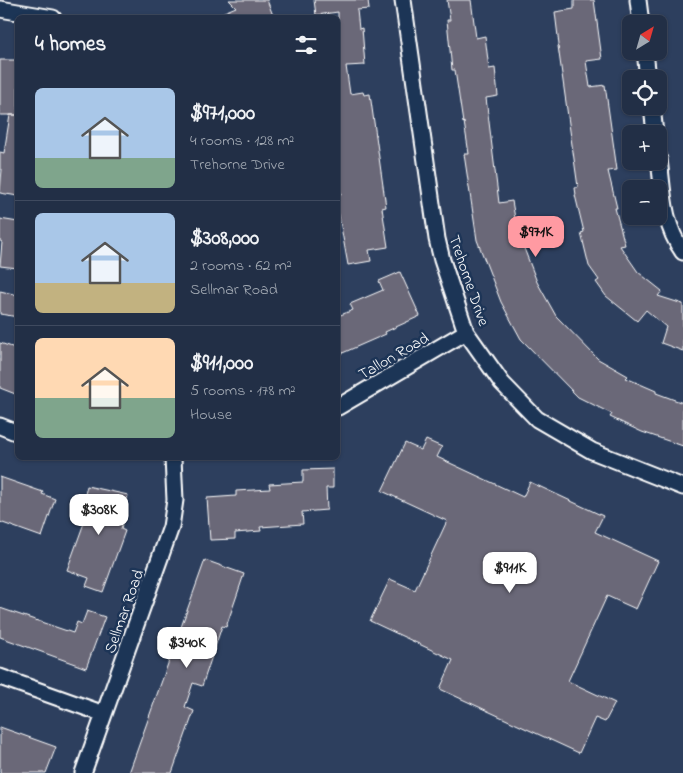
<!DOCTYPE html>
<html lang="en">
<head>
<meta charset="utf-8">
<style>
  body { margin:0; font-family:"Indie Flower",sans-serif; background:#2a374d; color:#f1f3f6; height:100vh; display:flex; flex-direction:column; font-size:19px; white-space:nowrap }
  * { box-sizing:border-box; margin:0 }
  p { font-size:16px; color:#a2a9b3 }
  .icon { flex:none; width:28px; height:28px; fill:none; stroke:currentColor; stroke-width:2; stroke-linecap:round; stroke-linejoin:round }
  .map { position:relative; flex:1; overflow:hidden }
  .drawer { position:absolute; left:15px; top:15px; width:325px; height:445px; display:flex; flex-direction:column; background:#222f46; border-radius:8px; box-shadow:0 1px 4px #0004,0 0 0 1px #3f4a5f }
  .drawer>* { flex:none }
  .needle { width:32px; rotate:37deg }
  .buttons { position:absolute; left:622px; top:15px; display:grid; gap:10px }
  .buttons a { display:grid; place-items:center; width:45px; height:45px; border-radius:8px; background:#222f46; box-shadow:0 1px 4px #0004,0 0 0 1px #3f4a5f; font-size:25px }
  .price { position:absolute; translate:-50% -42px; padding:0 11px; border-radius:10px; background:#fff; color:#222; font-size:16px; line-height:32px; filter:drop-shadow(0 1px 2px #0008) }
  .price::after { content:''; position:absolute; left:50%; top:30px; width:15px; height:11px; margin-left:-8px; background:inherit; clip-path:polygon(0 0,100% 0,50% 100%) }
  .price.current { background:#ff9aa2; color:#111 }
  ul { padding:0; list-style:none }
  li { display:flex; align-items:center; gap:15px; height:125px; padding:0 20px }
  li+li { border-top:1px solid #3f4a5f }
  li span { display:grid; place-items:center; flex:none; width:140px; height:100px; border-radius:8px; color:#555 }
  li>.icon { margin-inline-start:auto }
  span .icon { width:60px; height:60px; fill:#fffc; stroke-width:1 }
  li b { font-size:21px }
  h2 { display:flex; justify-content:space-between; align-items:center; height:60px; padding:0 20px; font-size:21px }
  .map>svg:first-child { display:block }
  .building { fill:#6b6778; stroke:#fff }
  .lines { fill:none; stroke-linecap:round; stroke-linejoin:round }
  .minor-casing { stroke:#fff; stroke-width:19 }
  .minor { stroke:#1d3557; stroke-width:15 }
  .labels { text-anchor:middle; stroke-width:5; stroke-linejoin:round; paint-order:stroke }
  .street-label { font-size:16px; fill:#fff; stroke:#1d3557 }
</style>
</head>
<body>
<div class="map">
<svg width="683" height="773" viewBox="0 0 683 773">
  <rect width="100%" height="100%" fill="#2d3f5e"/>
  <filter id="ink" filterUnits="userSpaceOnUse"><feTurbulence type="fractalNoise" baseFrequency=".02" numOctaves="2"/><feDisplacementMap in="SourceGraphic" scale="10" xChannelSelector="R" yChannelSelector="G"/><feConvolveMatrix kernelMatrix="1 2 1 2 8 2 1 2 1" color-interpolation-filters="sRGB"/></filter>
  <g filter="url(#ink)">
    <!-- building -->
    <path class="building" d="M229 0H267L274 18H210L236 7Z
      M314 0H368L369 9 357 10 359 29 362 28 365 65 346 66 350 94 363 92 364 95 370 94 386 207 382 208 388 247 369 250 371 261 348 265 338 210V195L341 194 338 169V12L316 15Z
      M447 0H471L476 38 485 36 489 69 495 68 498 96 486 98 499 203 512 201 517 230 537 282 556 316 598 359 628 376 626 378 656 391V393L683 403V446L642 432 610 417 612 414 578 397 521 339 501 302 477 240 464 154H469L464 122 463 123 455 70H452L447 20H450Z
      M574 0H594L602 59 586 61 590 87 605 85 617 170 608 171 617 208H615L625 245 620 246 638 272 662 291 658 296 683 304V351L661 343 666 327 646 310 637 321 606 296 596 282 599 280 589 266 581 233 584 232 575 195H576L575 188 578 187 558 46 559 45 555 12 574 9Z
      M0 60H18V115H0Z
      M10 115H18V196L0 193 2 169H0V152L4 153Z
      M0 219 18 222V268L0 266 2 242 0 241Z
      M400 272 420 316 385 332 386 334 338 355V316L353 310 350 304 383 290 379 281Z
      M0 291 18 295V317L0 314Z
      M0 343 18 349V395L0 388Z
      M426 440 442 447 437 457 523 497 530 482 603 516 595 532 658 561 636 609 607 596 568 681 615 703 605 722 595 718 579 753 440 689 453 660 370 621 390 579 415 590 447 521 382 491 405 443 421 450Z
      M333 469V488H326L327 510 302 512 303 524 260 527 261 531 235 533V539L210 540 207 498 236 496V491L270 489 269 484 303 482V470Z
      M0 477 43 492 42 494 55 499 42 537 0 522Z
      M87 486 128 495 121 529 125 531 103 592 86 586 89 578 67 570 88 512 81 511Z
      M205 560 244 574 237 595 226 627 222 626 202 686 193 683 185 707 194 711 172 773H129Z
      M0 608 73 633 77 622 82 624 87 611 105 617 86 668 0 637Z
      M0 727 56 747 46 773H0Z"/>
    <g class="lines">
      <defs>
        <path id="minor" d="M403 0 437 239 442 260 466 332 502 383 537 419 592 451 683 487
          M638 0 641 24
          M0 9 53 18
          M645 51 648 79
          M652 106 655 134
          M659 159C663 191 663 225 683 252
          M338 407 466 332
          M0 426 18 433
          M0 677 104 714
          M83 773 171 527 175 500 173 458"/>
      </defs>
      <!-- minor casing -->
      <use href="#minor" class="minor-casing"/>
      <!-- minor -->
      <use href="#minor" class="minor"/>
    </g>
  </g>
  <g class="labels">
    <!-- street labels -->
    <g class="street-label">
      <text transform="translate(470 280) rotate(71)" y="6">Trehorne Drive</text>
      <text transform="translate(393 355) rotate(-30)" y="6">Tallon Road</text>
      <text transform="translate(123 611) rotate(-70)" y="6">Sellmar Road</text>
    </g>
  </g>
</svg>
<div class="buttons">
<a><svg class="needle" viewBox="-14 -14 28 28"><path d="M0-13l5 13h-10z" fill="#e53935"/><path d="M0 13l5-13h-10z" fill="#a2a9b3"/></svg></a>
<a><svg class="icon" aria-label="locate" viewBox="0 0 24 24"><circle cx="12" cy="12" r="6"/><path d="M12 2v4M12 18v4M2 12h4M18 12h4"/></svg></a>
<a>+</a>
<a>−</a>
</div>
<b class="price current" style="left:536px;top:258px">$971K</b>
<b class="price" style="left:99px;top:536px">$308K</b>
<b class="price" style="left:510px;top:594px">$911K</b>
<b class="price" style="left:187px;top:669px">$340K</b>
<section class="drawer">
<h2>4 homes<svg class="icon" aria-label="filters" viewBox="0 0 24 24"><path d="M4 7h16M4 17h16"/><circle cx="9" cy="7" r="2"/><circle cx="15" cy="17" r="2"/></svg></h2>
<ul>
<li><span style="background:linear-gradient(#a9c7e8 70%,#7fa58c 0)"><svg class="icon" aria-label="home" viewBox="0 0 24 24"><path d="M3 11l9-7 9 7M6 9v11h12V9"/></svg></span><div><b>$971,000</b><p>4 rooms · 128 m²</p><p>Trehorne Drive</p></div></li>
<li><span style="background:linear-gradient(#a9c7e8 70%,#c2b280 0)"><svg class="icon" aria-label="home" viewBox="0 0 24 24"><path d="M3 11l9-7 9 7M6 9v11h12V9"/></svg></span><div><b>$308,000</b><p>2 rooms · 62 m²</p><p>Sellmar Road</p></div></li>
<li><span style="background:linear-gradient(#ffd9b3 60%,#7fa58c 0)"><svg class="icon" aria-label="home" viewBox="0 0 24 24"><path d="M3 11l9-7 9 7M6 9v11h12V9"/></svg></span><div><b>$911,000</b><p>5 rooms · 178 m²</p><p>House</p></div></li>
</ul>
</section>
</div>
</body>
</html>
